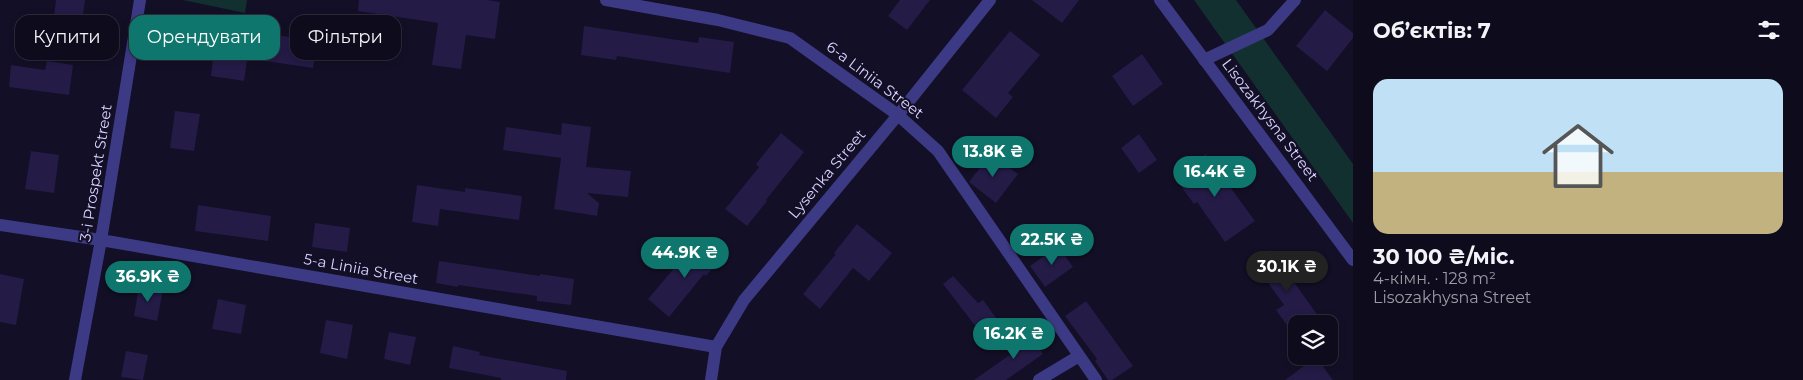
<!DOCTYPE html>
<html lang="uk">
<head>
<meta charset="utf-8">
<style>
  body { margin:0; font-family:Montserrat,sans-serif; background:#1c1929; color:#f1f3f6; height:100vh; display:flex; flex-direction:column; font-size:19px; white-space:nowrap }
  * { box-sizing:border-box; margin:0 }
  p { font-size:16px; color:#9b9ba3 }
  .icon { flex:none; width:28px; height:28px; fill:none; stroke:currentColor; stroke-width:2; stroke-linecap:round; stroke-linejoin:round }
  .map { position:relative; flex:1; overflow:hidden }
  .sheet { display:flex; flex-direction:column; background:#0e0b1c; width:450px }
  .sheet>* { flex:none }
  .hud { position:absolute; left:15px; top:15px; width:475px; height:45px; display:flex; gap:10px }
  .buttons { position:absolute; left:1288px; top:315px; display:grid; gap:10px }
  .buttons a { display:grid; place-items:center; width:50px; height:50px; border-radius:10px; background:#0e0b1c; box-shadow:0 2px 8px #0003,0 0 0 1px #2e2b3b; font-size:25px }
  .price { position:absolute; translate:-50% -42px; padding:0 11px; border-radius:18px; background:#0f766e; color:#fff; font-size:16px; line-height:32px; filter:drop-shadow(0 1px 2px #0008) }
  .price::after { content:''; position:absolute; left:50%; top:30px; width:15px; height:11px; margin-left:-8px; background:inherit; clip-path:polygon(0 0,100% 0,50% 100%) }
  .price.selected { background:#222; color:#fff }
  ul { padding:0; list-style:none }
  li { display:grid; align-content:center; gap:10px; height:265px; padding:0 20px }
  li+li { border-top:1px solid #2e2b3b }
  li span { display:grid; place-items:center; height:155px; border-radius:15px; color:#555 }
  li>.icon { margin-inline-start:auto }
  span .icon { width:90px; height:90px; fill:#fffc; stroke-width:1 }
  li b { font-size:21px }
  h2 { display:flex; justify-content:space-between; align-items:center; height:60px; padding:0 20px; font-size:21px }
  .chip { padding:0 18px; border-radius:15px; background:#0e0b1c; box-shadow:0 2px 8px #0003,0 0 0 1px #2e2b3b; font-size:18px; line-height:45px }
  .chip.selected { background:#0f766e; color:#fff }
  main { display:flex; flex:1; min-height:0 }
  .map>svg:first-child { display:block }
  .green { fill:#12302f }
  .building { fill:#241b47 }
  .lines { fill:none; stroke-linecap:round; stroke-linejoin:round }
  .minor { stroke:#3d3a85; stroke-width:12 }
  .labels { text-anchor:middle; stroke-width:4; stroke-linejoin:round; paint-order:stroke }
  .street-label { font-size:15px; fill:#d9d4ff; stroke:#130f26 }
</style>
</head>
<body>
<main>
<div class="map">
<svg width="1353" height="380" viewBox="0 0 1353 380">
  <rect width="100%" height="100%" fill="#130f26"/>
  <!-- green -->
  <path class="green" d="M183 0H247L245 13Z
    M1194 0H1236L1353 164V223Z"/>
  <!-- building -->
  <path class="building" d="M56 0H85L81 30 53 26Z
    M359 0H487L500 2 495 39 466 35 461 69 432 65 438 23 358 11Z
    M900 0H930L907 30 888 16Z
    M1032 0H1079L1062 23Z
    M1325 10 1353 33V38L1327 71 1296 46Z
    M584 26 698 43 699 37 734 42 730 73 617 56 616 60 581 55Z
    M1010 31 1040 55 1008 93 1013 97 996 118 962 90Z
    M269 34 317 41 313 68 265 61Z
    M215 42 249 47 244 81 211 76Z
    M1142 54 1163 84 1133 106 1112 76Z
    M47 61 73 65 69 95 9 87 11 65 45 70Z
    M175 111 200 114 194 151 170 148Z
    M562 123 591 127 586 167 631 171 628 197 587 193 599 203 597 216 554 209 561 158 503 150 506 127 561 135Z
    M781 133 804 152 766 200 767 201 747 226 725 209 759 167 756 164Z
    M1139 134 1157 160 1139 173 1121 148Z
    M31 151 59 155 54 193 25 189Z
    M990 154 1018 174 996 203 969 182Z
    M1206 154 1255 221 1225 242 1197 202 1194 204 1174 177Z
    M417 185 465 192V188L522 196 519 220 440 209 438 226 412 222Z
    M198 205 271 216 268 241 195 231Z
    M315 223 350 228 347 252 312 247Z
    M857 224 892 253 869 281 853 268 820 309 803 294 836 254 834 253Z
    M707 239 724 254 706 276 704 274 669 317 648 299 676 266 681 270Z
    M1058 246 1073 267 1045 287 1030 266Z
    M1271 250 1306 299 1324 324H1296V328L1291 331 1276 310 1284 305 1253 262Z
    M439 261 540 276V274L574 279 571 305 537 301V296L458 285V287L436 283Z
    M0 274 24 279 16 325 0 322Z
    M953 276 978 303 983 300 997 319 980 332 943 284Z
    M139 286 163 290 157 321 134 316Z
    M218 299 246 305 241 334 212 329Z
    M1086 301 1133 366 1112 380H1108L1095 361 1097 359 1065 316Z
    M326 320 353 325 347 359 320 353Z
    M389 332 416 337 410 365 384 359Z
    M1028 332 1043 354 1006 380H974L1011 354 1007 347Z
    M453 346 480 352 479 355 567 371 566 380H501V378L449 368Z
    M126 351 148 355 143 380 121 377Z
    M1316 357 1333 380H1285Z"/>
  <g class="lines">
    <!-- minor -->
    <path class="minor" d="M606 0 718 20 790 38 898 115 938 151 1096 380
      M1160 0 1353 260
      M1204 60 1268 30 1295 0
      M0 225 101 240 716 347
      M75 380 101 240 140 0
      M711 380 716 347 744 300 898 115 990 0
      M1039 380 1079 356"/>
  </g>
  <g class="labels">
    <!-- street labels -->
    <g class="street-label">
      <text transform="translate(875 80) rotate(37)" y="5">6-a Liniia Street</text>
      <text transform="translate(1270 120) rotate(53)" y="5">Lisozakhysna Street</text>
      <text transform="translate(96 173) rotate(-81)" y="5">3-i Prospekt Street</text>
      <text transform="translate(827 174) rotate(-50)" y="5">Lysenka Street</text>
      <text transform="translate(361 269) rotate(10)" y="5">5-a Liniia Street</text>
    </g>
  </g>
</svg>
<div class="buttons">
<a><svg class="icon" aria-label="layers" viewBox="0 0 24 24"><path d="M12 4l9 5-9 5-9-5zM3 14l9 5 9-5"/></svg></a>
</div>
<b class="price" style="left:993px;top:178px">13.8K ₴</b>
<b class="price" style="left:1215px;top:198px">16.4K ₴</b>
<b class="price" style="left:1052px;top:266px">22.5K ₴</b>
<b class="price" style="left:685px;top:279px">44.9K ₴</b>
<b class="price selected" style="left:1287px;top:293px">30.1K ₴</b>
<b class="price" style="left:148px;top:303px">36.9K ₴</b>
<b class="price" style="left:1014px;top:360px">16.2K ₴</b>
<div class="hud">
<a class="chip">Купити</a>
<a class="chip selected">Орендувати</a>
<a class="chip">Фільтри</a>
</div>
</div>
<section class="sheet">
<h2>Об’єктів: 7<svg class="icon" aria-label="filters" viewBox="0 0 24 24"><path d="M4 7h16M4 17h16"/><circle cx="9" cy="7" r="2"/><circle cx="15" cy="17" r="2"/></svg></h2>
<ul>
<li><span style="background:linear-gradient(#bfe0f5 60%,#c2b280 0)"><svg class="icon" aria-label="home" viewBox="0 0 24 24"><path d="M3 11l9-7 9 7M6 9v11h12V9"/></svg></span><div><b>30 100 ₴/міс.</b><p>4-кімн. · 128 m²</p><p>Lisozakhysna Street</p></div></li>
</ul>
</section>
</main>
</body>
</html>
